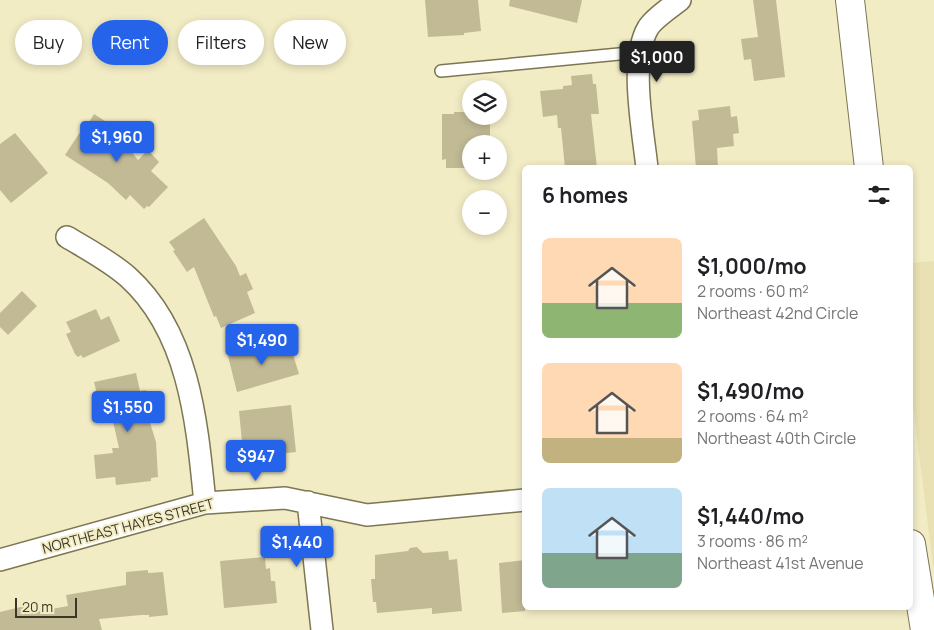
<!DOCTYPE html>
<html lang="en">
<head>
<meta charset="utf-8">
<style>
  body { margin:0; font-family:Manrope,sans-serif; background:#f6f6f6; color:#202124; height:100vh; display:flex; flex-direction:column; font-size:19px; white-space:nowrap }
  * { box-sizing:border-box; margin:0 }
  p { font-size:16px; color:#757577 }
  .icon { flex:none; width:28px; height:28px; fill:none; stroke:currentColor; stroke-width:2; stroke-linecap:round; stroke-linejoin:round }
  .map { position:relative; flex:1; overflow:hidden }
  .panel { position:absolute; left:522px; top:165px; width:391px; height:445px; display:flex; flex-direction:column; background:#fff; border-radius:8px; box-shadow:0 2px 8px #0003 }
  .panel>* { flex:none }
  .banner { position:absolute; left:15px; top:20px; width:432px; height:45px; display:flex; gap:10px }
  .fabs { position:absolute; left:462px; top:80px; display:grid; gap:10px }
  .fabs a { display:grid; place-items:center; width:45px; height:45px; border-radius:50%; background:#fff; box-shadow:0 2px 8px #0003; font-size:25px }
  .scale { position:absolute; left:15px; bottom:12px; width:62px; box-sizing:border-box; padding-left:5px; border:2px solid #3a3728; border-top:0; font-size:14px; line-height:18px; white-space:nowrap; color:#3a3728; -webkit-text-stroke:4px #f2ecc5; paint-order:stroke }
  .price { position:absolute; translate:-50% -42px; padding:0 11px; border-radius:5px; background:#2563eb; color:#fff; font-size:16px; line-height:32px; filter:drop-shadow(0 1px 2px #0008) }
  .price::after { content:''; position:absolute; left:50%; top:30px; width:15px; height:11px; margin-left:-8px; background:inherit; clip-path:polygon(0 0,100% 0,50% 100%) }
  .price.on { background:#222; color:#fff }
  ul { padding:0; list-style:none }
  li { display:flex; align-items:center; gap:15px; height:125px; padding:0 20px }
  li span { display:grid; place-items:center; flex:none; width:140px; height:100px; border-radius:8px; color:#555 }
  li>.icon { margin-inline-start:auto }
  span .icon { width:60px; height:60px; fill:#fffc; stroke-width:1 }
  li b { font-size:21px }
  h2 { display:flex; justify-content:space-between; align-items:center; height:60px; padding:0 20px; font-size:21px }
  .chip { padding:0 18px; border-radius:22px; background:#fff; box-shadow:0 2px 8px #0003; font-size:18px; line-height:45px }
  .chip.on { background:#2563eb; color:#fff }
  .map>svg:first-child { display:block }
  .built { fill:#e9e1b3 }
  .building { fill:#c1ba95 }
  .lines { fill:none; stroke-linecap:round; stroke-linejoin:round }
  .service-casing { stroke:#7c7653; stroke-width:14 }
  .minor-casing { stroke:#7c7653; stroke-width:24 }
  .tertiary-casing { stroke:#7c7653; stroke-width:30 }
  .service { stroke:#fff; stroke-width:11 }
  .minor { stroke:#fff; stroke-width:21 }
  .tertiary { stroke:#fff; stroke-width:28 }
  .labels { text-anchor:middle; stroke-width:4; stroke-linejoin:round; paint-order:stroke }
  .street-label { font-size:14px; fill:#3a3728; stroke:#f2ecc5 }
</style>
</head>
<body>
<div class="map">
<svg width="934" height="630" viewBox="0 0 934 630">
  <rect width="100%" height="100%" fill="#f2ecc5"/>
  <!-- built -->
  <path class="built" d="M934 261V574L911 390V263Z"/>
  <!-- building -->
  <path class="building" d="M425 0H478L481 31 464 33V35L428 37Z
    M510 0H582L577 23 509 6Z
    M753 0H776L785 77 754 81 751 59 744 60 741 39 758 37Z
    M592 74 593 84H596L599 114H591L597 168H565L561 128H558L557 115 543 117 540 91 563 89V86L572 85 571 76Z
    M730 106 731 117 737 116 739 133 733 134 734 146 717 148 718 168H696L692 121 699 120 698 110Z
    M454 112H471V116H490V144H471V168H446V159L442 160V114H454Z
    M94 114 116 128 110 138 131 151 138 160 148 150 159 162 151 171 168 187 149 207 147 206 144 209 130 195 126 200 108 183 65 155 86 123 88 124Z
    M15 133 48 173 11 203 0 190V144Z
    M204 218 236 266 240 276 246 273 253 289 247 292 255 313 221 328 216 316 214 317 194 267 187 272 173 251 175 250 169 242Z
    M22 291 37 306 8 335 0 327V313Z
    M96 309 101 320 109 316 120 341 83 358 81 355 78 357 75 354 66 334 71 332 66 322Z
    M274 342 276 352 291 348 299 374 237 392 228 356Z
    M136 373 140 391 146 390 151 412 147 413 156 442 158 477 151 478V481L116 485 115 477 96 479 94 455 113 453 112 448H119L110 408 105 409 103 402 98 398 94 382Z
    M291 405 296 452 252 457 250 445H247L246 441 242 442 239 411Z
    M417 547 423 553 448 551 449 560 457 559 462 611 432 614V608L377 613 376 602H373L371 579H375V555L408 551 410 548Z
    M265 557 266 569 270 568 271 581H275L277 603 224 608 220 561Z
    M525 560V611L502 613 499 563Z
    M148 570V573L163 572 168 615 149 617V615H141L99 619 102 630H0V612L33 604 35 612 68 606 66 595 126 585V572Z"/>
  <g class="lines">
    <defs>
      <path id="service" d="M441 71 640 52"/>
      <path id="minor" d="M647 168C643 130 629 60 648 28 653 19 671 7 680 0
        M67 237C87 249 110 261 128 277 190 333 197 424 205 503
        M308 502 322 630
        M0 560 205 503 285 498 367 515 525 500"/>
      <path id="tertiary" d="M850 0 869 168
        M911 544 925 630"/>
    </defs>
    <!-- service casing -->
    <use href="#service" class="service-casing"/>
    <!-- minor casing -->
    <use href="#minor" class="minor-casing"/>
    <!-- tertiary casing -->
    <use href="#tertiary" class="tertiary-casing"/>
    <!-- service -->
    <use href="#service" class="service"/>
    <!-- minor -->
    <use href="#minor" class="minor"/>
    <!-- tertiary -->
    <use href="#tertiary" class="tertiary"/>
  </g>
  <g class="labels">
    <!-- street labels -->
    <g class="street-label">
      <text transform="translate(128 526) rotate(-15)" y="5">NORTHEAST HAYES STREET</text>
    </g>
  </g>
</svg>
<div class="fabs">
<a><svg class="icon" aria-label="layers" viewBox="0 0 24 24"><path d="M12 4l9 5-9 5-9-5zM3 14l9 5 9-5"/></svg></a>
<a>+</a>
<a>−</a>
</div>
<div class="scale">20 m</div>
<b class="price on" style="left:657px;top:83px">$1,000</b>
<b class="price" style="left:117px;top:163px">$1,960</b>
<b class="price" style="left:262px;top:366px">$1,490</b>
<b class="price" style="left:128px;top:433px">$1,550</b>
<b class="price" style="left:256px;top:482px">$947</b>
<b class="price" style="left:297px;top:568px">$1,440</b>
<div class="banner">
<a class="chip">Buy</a>
<a class="chip on">Rent</a>
<a class="chip">Filters</a>
<a class="chip">New</a>
</div>
<section class="panel">
<h2>6 homes<svg class="icon" aria-label="filters" viewBox="0 0 24 24"><path d="M4 7h16M4 17h16"/><circle cx="9" cy="7" r="2"/><circle cx="15" cy="17" r="2"/></svg></h2>
<ul>
<li><span style="background:linear-gradient(#ffd9b3 65%,#8fb573 0)"><svg class="icon" aria-label="home" viewBox="0 0 24 24"><path d="M3 11l9-7 9 7M6 9v11h12V9"/></svg></span><div><b>$1,000/mo</b><p>2 rooms · 60 m²</p><p>Northeast 42nd Circle</p></div></li>
<li><span style="background:linear-gradient(#ffd9b3 75%,#c2b280 0)"><svg class="icon" aria-label="home" viewBox="0 0 24 24"><path d="M3 11l9-7 9 7M6 9v11h12V9"/></svg></span><div><b>$1,490/mo</b><p>2 rooms · 64 m²</p><p>Northeast 40th Circle</p></div></li>
<li><span style="background:linear-gradient(#bfe0f5 65%,#7fa58c 0)"><svg class="icon" aria-label="home" viewBox="0 0 24 24"><path d="M3 11l9-7 9 7M6 9v11h12V9"/></svg></span><div><b>$1,440/mo</b><p>3 rooms · 86 m²</p><p>Northeast 41st Avenue</p></div></li>
</ul>
</section>
</div>
</body>
</html>
